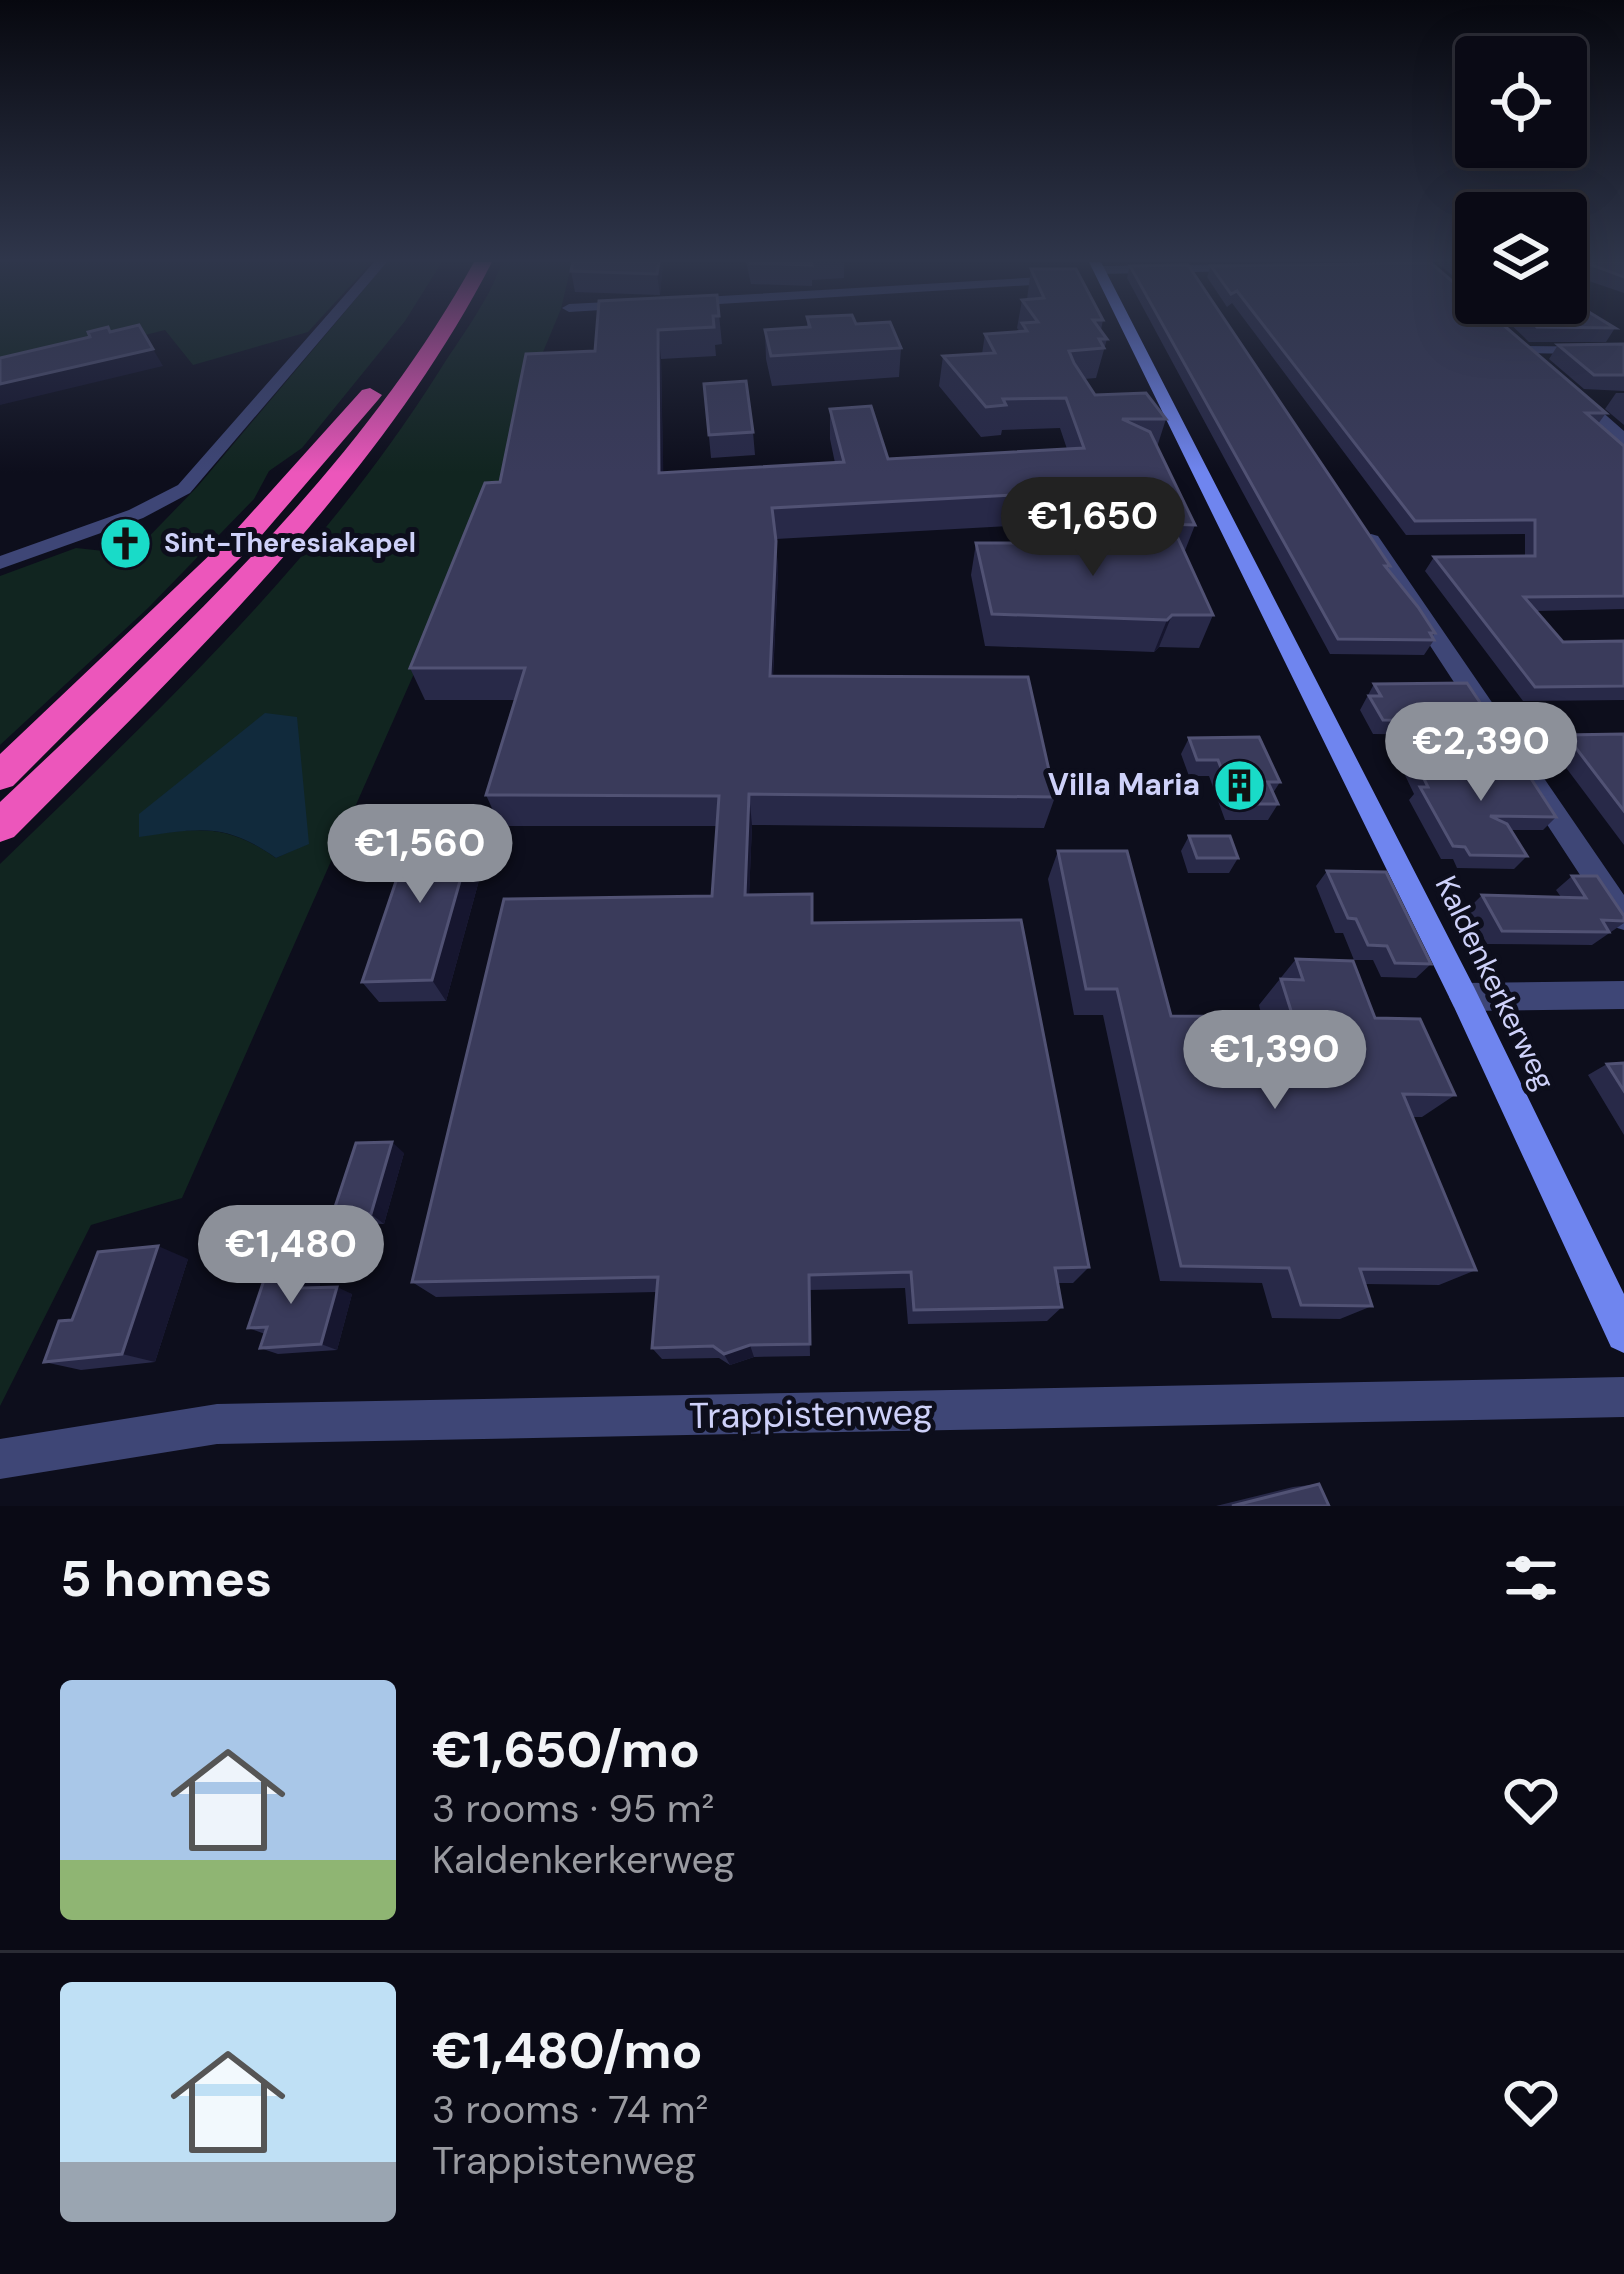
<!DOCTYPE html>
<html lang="en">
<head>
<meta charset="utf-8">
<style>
  body { margin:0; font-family:"DM Sans",sans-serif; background:#181822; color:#f1f3f6; height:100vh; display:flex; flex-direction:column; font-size:45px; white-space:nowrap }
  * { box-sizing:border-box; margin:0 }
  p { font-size:39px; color:#999aa0 }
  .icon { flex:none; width:66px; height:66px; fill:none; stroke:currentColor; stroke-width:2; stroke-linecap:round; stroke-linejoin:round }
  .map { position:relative; height:1506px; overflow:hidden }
  .side { display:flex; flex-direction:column; background:#0a0a15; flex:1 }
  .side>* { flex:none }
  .fabs { position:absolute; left:1455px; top:36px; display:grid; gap:24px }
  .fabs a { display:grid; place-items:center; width:132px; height:132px; border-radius:12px; background:#0a0a15; box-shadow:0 12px 48px #0002,0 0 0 3px #2a2b34; font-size:60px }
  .price { position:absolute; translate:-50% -102px; padding:0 27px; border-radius:42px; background:#8c9099; color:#fff; font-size:39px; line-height:78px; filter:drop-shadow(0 3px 6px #0008) }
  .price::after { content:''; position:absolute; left:50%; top:72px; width:36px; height:27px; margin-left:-18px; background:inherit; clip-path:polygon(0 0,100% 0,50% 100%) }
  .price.on { background:#222; color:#fff }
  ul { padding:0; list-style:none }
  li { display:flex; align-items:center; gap:36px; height:300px; padding:0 60px }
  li+li { border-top:3px solid #2a2b34 }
  li span { display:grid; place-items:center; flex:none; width:336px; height:240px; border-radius:12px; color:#555 }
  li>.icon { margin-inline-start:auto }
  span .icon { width:144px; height:144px; fill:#fffc; stroke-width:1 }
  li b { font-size:51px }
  h2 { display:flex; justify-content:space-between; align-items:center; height:144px; padding:0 60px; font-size:51px }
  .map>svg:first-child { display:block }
  .green { fill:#112520; fill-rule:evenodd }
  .water { fill:#112a3c }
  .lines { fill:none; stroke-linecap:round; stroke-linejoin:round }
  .street { fill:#3e4676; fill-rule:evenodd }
  .secondary { fill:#6f85ef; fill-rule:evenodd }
  .highway { fill:#ec56bb; fill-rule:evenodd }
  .wall { fill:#282948 }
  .shaded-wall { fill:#16162f }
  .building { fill:#3a3b5b; stroke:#515274; stroke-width:3 }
  .labels { text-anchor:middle; stroke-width:10; stroke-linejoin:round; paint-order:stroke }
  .far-poi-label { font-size:27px; font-weight:bold; fill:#ced1f9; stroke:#0d0e1c; text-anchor:start }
  .poi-label { font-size:30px; font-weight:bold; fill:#ced1f9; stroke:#0d0e1c; text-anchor:end }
  .street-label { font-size:30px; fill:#ced1f9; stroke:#0d0e1c }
  .near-street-label { font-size:36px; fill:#ced1f9; stroke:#0d0e1c }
</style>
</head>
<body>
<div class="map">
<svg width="1624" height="1506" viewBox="0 0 1624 1506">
  <rect width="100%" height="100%" fill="#0d0e1c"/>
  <!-- green -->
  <path class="green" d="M0 262H372L308 332 193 365 165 330 0 372Z
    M387 262H442L405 321 302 448 269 471 254 499 148 608 0 745V576L76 548 132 554 198 486Z
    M502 262H572L561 309 530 383 492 510 428 642 182 1198 91 1225 0 1406V864C161 708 317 564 438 373 460 338 489 301 502 262ZM139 814 309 843 276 858C226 823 199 828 140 836Z"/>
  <!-- water -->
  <path class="water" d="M265 713 297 717 309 844 276 858C225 822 200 828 139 837V814Z"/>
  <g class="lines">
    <!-- street -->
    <path class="street" d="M374 262H387L190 493 143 518 0 569V556L129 510 178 485Z
      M1238 264 1242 265V271L1099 274 1093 270 1099 266Z
      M1059 276 1065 280 1064 283 686 306 679 302 686 298Z
      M628 301 633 302V308L569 312 562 308 569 304Z
      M1478 305H1535L1542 309 1535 313 1473 312V306Z
      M1524 346 1624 347V355L1519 353 1517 350Z
      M1571 395H1583L1624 431V445L1571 401Z
      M1371 534 1378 536 1624 895V930L1614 927 1361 540Z
      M1624 981V1009L1464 1011 1454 1007 1449 997 1454 987 1464 983Z
      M1624 1377V1417L217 1444 0 1479V1439L217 1404Z"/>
    <!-- secondary -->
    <path class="secondary" d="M1089 262H1101L1474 987 1624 1294V1353L1611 1347 1454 1007Z"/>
    <!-- highway -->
    <path class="highway" d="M474 262H492C379 481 186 663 14 837L0 842V802C172 639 358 472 474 262Z
      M370 388 382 395 378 400 255 543 13 786 0 790V754L235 531 362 390Z"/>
  </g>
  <!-- wall -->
  <path class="wall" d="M663 262 660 295 575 292 571 271Z
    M746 262H844V278L812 280V286L751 284Z
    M1436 262H1476V295Z
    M1566 262H1621L1624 264V293L1586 280 1566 270Z
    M1130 266 1390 566 1388 569 1435 633 1432 637 1434 640 1424 655 1330 654 1127 278Z
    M1211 266 1606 413 1598 424 1624 446V609L1536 611 1563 642 1624 641V700L1523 701 1425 571 1434 557 1525 556V534L1406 535 1232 303 1227 307 1207 277Z
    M1031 269 1103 320 1101 330 1107 339 1096 378 1084 379 1095 395 1166 419 1157 447 1195 525 1184 553 1213 615 1199 648 1159 647 1154 652 985 646 971 575 976 543H1126L1129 533 1140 534 1134 519 776 539 778 573 773 676 1055 797 1044 828 752 825 749 895 812 923 1089 1267 1073 1283H1058L1062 1307 1047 1321 908 1324 905 1288 809 1290 810 1356 754 1357 730 1365 719 1358 662 1359 652 1348 656 1292 436 1297 412 1282 712 896 717 826H500L486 795 515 700H425L410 668 500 482 595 351 717 295 722 344 715 345 716 356 661 359 663 473 835 463 830 439V409L888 459 1067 449 1060 428 1002 430 1001 435 981 437 939 386 943 356 982 354 985 334 1020 332 1017 328 1022 300 1027 299Z
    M1511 303 1615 328 1606 342H1529L1503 317Z
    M807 317 856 324 901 348 899 377 772 386 766 359 765 330 807 327Z
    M1624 344V391L1584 389 1549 359 1558 345Z
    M704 384 753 432 755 455 711 458Z
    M1616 393H1624V425L1605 409Z
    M1374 684 1487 713 1476 727H1467L1460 735 1373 734 1360 710Z
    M1624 734V845L1552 749 1566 735Z
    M1189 738 1280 782 1273 793 1278 804 1268 820H1225L1209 776H1189L1181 754Z
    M1414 758 1556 817 1543 830H1511L1527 856 1514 869 1457 868 1453 859H1441L1409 800 1414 794 1403 771Z
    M475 828 487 851 446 1001 379 1002 362 982Z
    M1189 836 1238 858 1229 873H1188L1181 851Z
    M1058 851 1171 1016 1262 1017 1259 1005 1296 959 1375 1018 1455 1095 1422 1117H1412L1476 1270 1439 1285 1365 1284 1372 1306 1340 1319 1272 1318 1262 1283 1160 1281 1103 1015H1074L1048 879Z
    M1327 871 1431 964 1416 978 1381 977 1373 960H1354L1343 933H1335L1316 886Z
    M1572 876 1624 916V923L1592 945 1487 944 1468 909 1482 895 1561 897 1556 890Z
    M1624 1063V1135L1588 1075 1607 1064Z
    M404 1153 384 1224 348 1223 333 1213Z
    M188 1259 155 1362 81 1370 44 1362 72 1320Z
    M324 1269 319 1287 352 1294 337 1350 278 1354 260 1348 265 1334 248 1328Z
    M1319 1484 1329 1506H1216L1293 1487Z"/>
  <!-- shaded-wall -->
  <path class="shaded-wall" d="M659 262H663L660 295 657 274Z
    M658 330 661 359 664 504 659 473Z
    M153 349 163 366 0 405V384Z
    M776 541 778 573 771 708 770 676Z
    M1172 615 1159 647 1154 652 1167 620Z
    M749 794 752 825 748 924 745 895Z
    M475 828 487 851 446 1001 432 980Z
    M392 1142 404 1153 384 1224 371 1214Z
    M158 1246 188 1259 155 1362 122 1354Z
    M309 1261 324 1269 317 1295 301 1288Z
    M337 1287 352 1294 337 1350 321 1344Z
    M750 1345 754 1357 730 1365 724 1354Z"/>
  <!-- building -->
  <path class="building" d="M573 262H659L657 274 571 271Z
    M750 262H811L812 265 750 263Z
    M1459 262H1476V275Z
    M1584 262H1621L1624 264V277Z
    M1431 263 1606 413H1586L1624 446V596L1524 597 1563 642 1624 641V686L1535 687 1434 557 1535 556V520L1415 521 1237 291 1231 294 1211 266Z
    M1188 265 1390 566H1385L1418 607 1435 633H1430L1434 640 1338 639 1130 266Z
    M1031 269H1076L1103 320H1093L1107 339H1099L1104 348 1069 351 1074 363 1095 395 1146 393 1166 419H1122L1150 432 1195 525 1160 524 1144 488 772 508 776 541 770 676 1028 677 1055 797 749 794 745 895 812 894V923L1021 920 1089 1267 1055 1268 1062 1307 914 1310 911 1272 809 1275 810 1344 750 1345 724 1354 713 1346 652 1348 658 1277 412 1282 504 899 712 896 719 796 486 795 525 668H410L485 483 500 482 526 354 595 351 599 301 717 295 719 316H713L714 327 658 330 659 473 844 462 830 409 871 406 888 459 1084 448 1066 398 1003 399 1006 405 986 407 943 356 995 353 985 334 1027 331 1022 323 1038 322 1022 300 1044 298Z
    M1511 303H1574L1615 328 1537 327Z
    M852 315 856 324 890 322 901 348 771 356 765 330 810 327 807 317Z
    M139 325 153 349 0 384V358L90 337 88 332 108 327 110 332Z
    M1624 344V375H1594L1558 345Z
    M746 381 753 432 709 435 704 384Z
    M1129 533 1176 534 1213 615H1172L1167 620 992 614 976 543H1133Z
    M1467 683 1487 713H1466L1471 721 1383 720 1369 696H1381L1374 684Z
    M1624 734V811L1566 735Z
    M1259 737 1280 782H1268L1278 804H1235L1218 760H1197L1189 738Z
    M1414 758 1526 771 1556 817 1490 816 1507 824 1527 856 1470 855 1465 847 1453 846 1420 787H1428Z
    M414 828H475L432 980 362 982Z
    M1189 836H1230L1238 858H1197Z
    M1058 851H1127L1171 1016 1293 1017 1281 979 1303 980 1296 959 1353 961 1375 1018 1420 1019 1455 1095 1403 1094 1476 1270 1360 1269 1372 1306 1301 1305 1289 1268 1181 1266 1117 989H1086Z
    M1327 871 1386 872 1431 964 1395 963 1387 946 1368 945 1356 919 1348 918Z
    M1572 876H1597L1624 916V921L1602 920 1609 932 1502 931 1482 895 1586 898Z
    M1624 1063V1091L1607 1064Z
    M392 1142 371 1214 333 1213 356 1143Z
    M158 1246 122 1354 44 1362 59 1321 72 1320 98 1252Z
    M309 1261 301 1288 337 1287 321 1344 260 1348 267 1327 248 1328 270 1262Z
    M1319 1484 1329 1506H1232Z"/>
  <!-- sky -->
  <linearGradient id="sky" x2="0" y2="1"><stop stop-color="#07080f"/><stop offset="0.55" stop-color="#2f364b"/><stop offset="1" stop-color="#2f364b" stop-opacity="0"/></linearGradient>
  <rect width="1624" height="473" fill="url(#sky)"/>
  <!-- icons -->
  <defs>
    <symbol id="church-disc" viewBox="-11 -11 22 22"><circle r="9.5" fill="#19dbc8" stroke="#0d0e1c"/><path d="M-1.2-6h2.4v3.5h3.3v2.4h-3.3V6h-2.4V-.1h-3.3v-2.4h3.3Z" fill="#111"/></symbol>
    <symbol id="building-disc" viewBox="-11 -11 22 22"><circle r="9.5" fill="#19dbc8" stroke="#0d0e1c"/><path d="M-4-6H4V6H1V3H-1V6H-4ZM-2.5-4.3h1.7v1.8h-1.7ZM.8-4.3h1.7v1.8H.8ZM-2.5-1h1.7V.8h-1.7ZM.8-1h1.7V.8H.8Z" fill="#111"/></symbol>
  </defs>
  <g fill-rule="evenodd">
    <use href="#church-disc" x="96" y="514" width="59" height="59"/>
    <use href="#building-disc" x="1210" y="756" width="59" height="59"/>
  </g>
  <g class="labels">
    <!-- far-poi labels -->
    <g class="far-poi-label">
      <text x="164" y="552">Sint-Theresiakapel</text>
    </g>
    <!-- poi labels -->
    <g class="poi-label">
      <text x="1200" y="795">Villa Maria</text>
    </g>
    <!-- street labels -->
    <g class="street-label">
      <text transform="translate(1495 983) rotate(64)" y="10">Kaldenkerkerweg</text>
    </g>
    <!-- near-street labels -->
    <g class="near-street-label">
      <text transform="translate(811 1413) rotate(-1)" y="13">Trappistenweg</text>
    </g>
  </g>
</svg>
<div class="fabs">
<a><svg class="icon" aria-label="locate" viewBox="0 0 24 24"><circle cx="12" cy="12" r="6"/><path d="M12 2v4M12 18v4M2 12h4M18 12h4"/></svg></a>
<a><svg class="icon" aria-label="layers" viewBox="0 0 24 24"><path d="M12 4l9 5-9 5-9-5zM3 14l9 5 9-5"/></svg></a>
</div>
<b class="price on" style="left:1093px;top:579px">€1,650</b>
<b class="price" style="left:1481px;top:804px">€2,390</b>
<b class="price" style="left:420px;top:906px">€1,560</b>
<b class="price" style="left:1275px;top:1112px">€1,390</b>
<b class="price" style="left:291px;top:1307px">€1,480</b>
</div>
<section class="side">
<h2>5 homes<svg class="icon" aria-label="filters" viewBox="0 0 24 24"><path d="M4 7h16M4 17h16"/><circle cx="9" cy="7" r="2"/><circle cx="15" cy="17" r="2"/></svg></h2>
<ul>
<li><span style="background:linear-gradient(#a9c7e8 75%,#8fb573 0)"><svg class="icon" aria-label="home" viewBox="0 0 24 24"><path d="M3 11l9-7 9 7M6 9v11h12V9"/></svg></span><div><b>€1,650/mo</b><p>3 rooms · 95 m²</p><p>Kaldenkerkerweg</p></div><svg class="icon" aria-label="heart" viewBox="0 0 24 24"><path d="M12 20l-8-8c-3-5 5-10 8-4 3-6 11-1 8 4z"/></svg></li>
<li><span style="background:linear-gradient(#bfe0f5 75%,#9aa5b1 0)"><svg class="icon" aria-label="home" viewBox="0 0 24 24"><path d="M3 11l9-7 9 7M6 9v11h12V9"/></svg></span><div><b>€1,480/mo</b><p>3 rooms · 74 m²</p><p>Trappistenweg</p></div><svg class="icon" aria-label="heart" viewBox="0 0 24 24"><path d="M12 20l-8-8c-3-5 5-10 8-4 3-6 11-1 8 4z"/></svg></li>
</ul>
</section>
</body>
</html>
